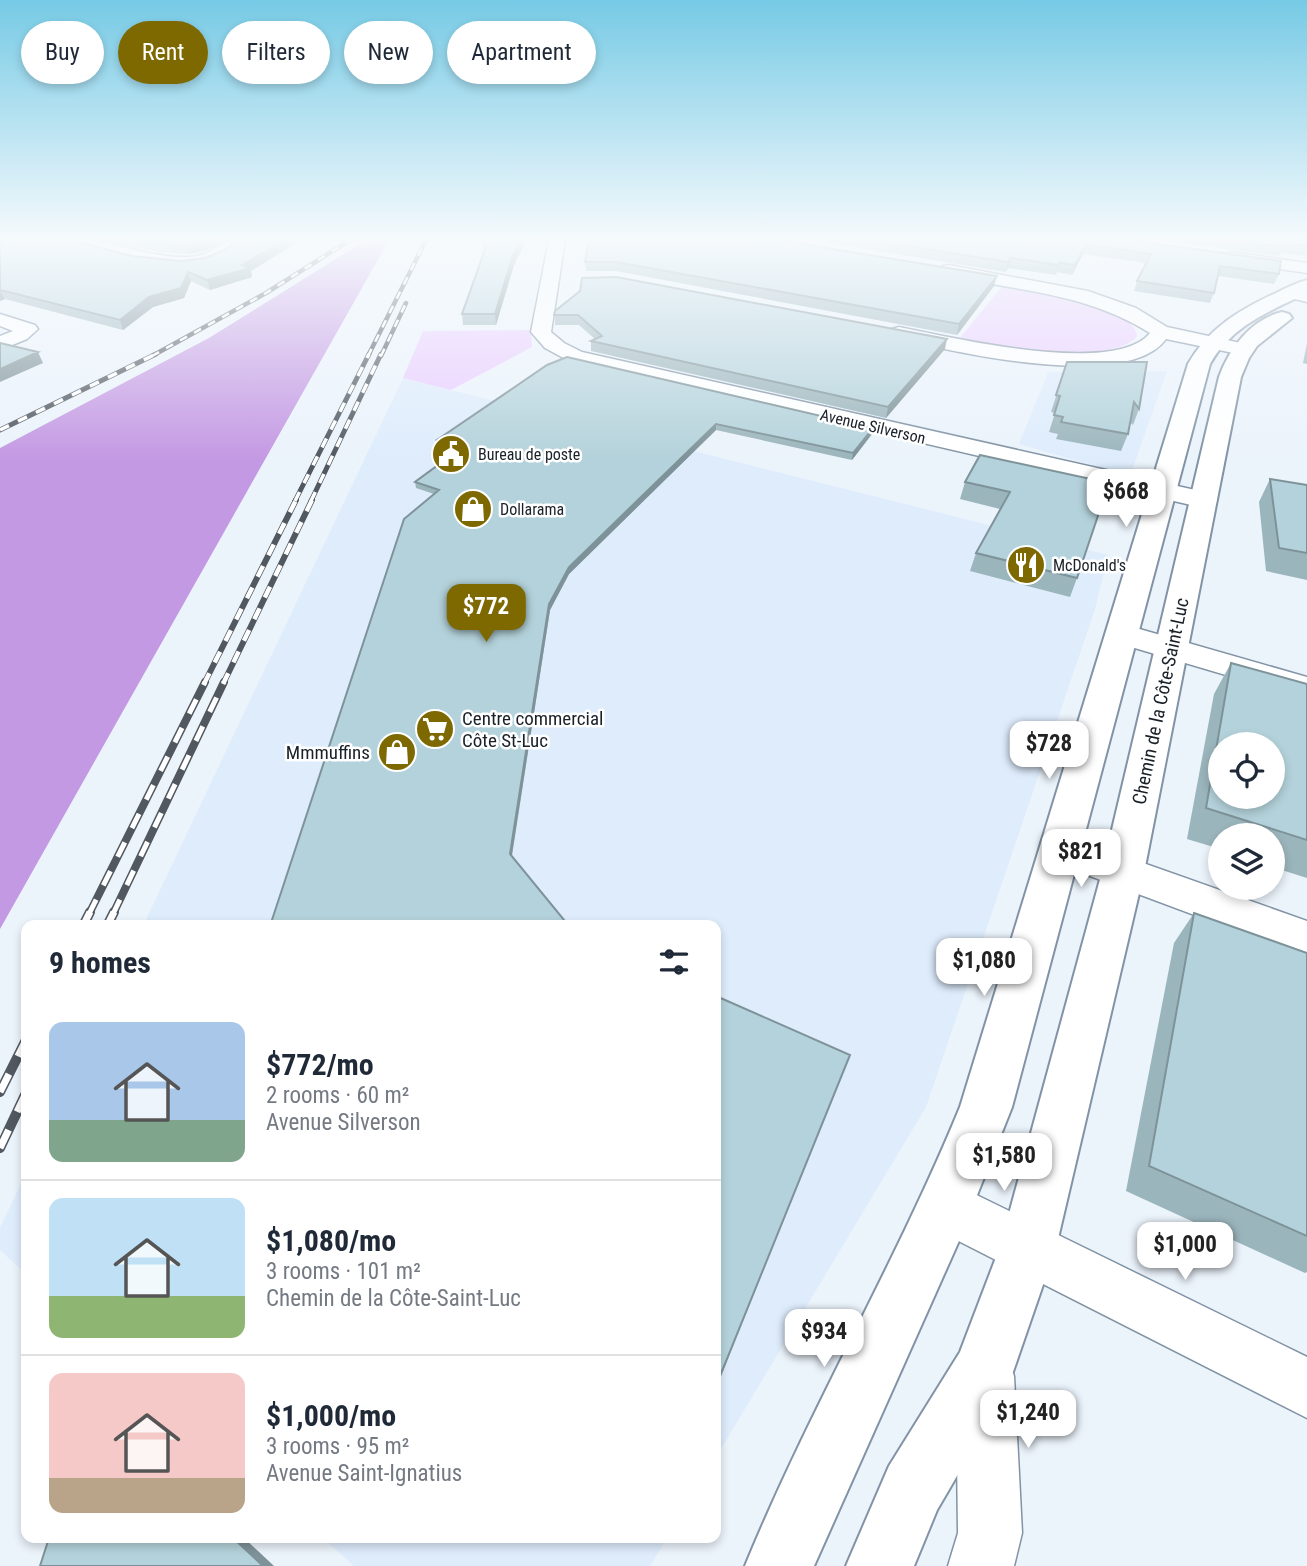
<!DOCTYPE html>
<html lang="en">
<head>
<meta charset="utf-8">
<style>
  body { margin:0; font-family:"Roboto Condensed",sans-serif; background:#f6f6f7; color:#1f2937; height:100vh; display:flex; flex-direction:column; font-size:26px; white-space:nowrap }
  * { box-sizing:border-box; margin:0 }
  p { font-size:23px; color:#747a83 }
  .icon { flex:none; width:38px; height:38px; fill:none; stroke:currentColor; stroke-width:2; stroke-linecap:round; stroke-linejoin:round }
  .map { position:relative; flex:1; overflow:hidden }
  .details { position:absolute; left:21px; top:920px; width:700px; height:623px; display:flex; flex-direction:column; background:#fff; border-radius:14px; box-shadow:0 4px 10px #0003 }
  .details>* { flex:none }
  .guide { position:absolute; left:21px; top:21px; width:700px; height:63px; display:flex; gap:14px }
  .controls { position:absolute; left:1208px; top:732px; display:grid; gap:14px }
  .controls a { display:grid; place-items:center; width:77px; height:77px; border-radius:50%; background:#fff; box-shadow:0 4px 10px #0003; font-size:35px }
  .price { position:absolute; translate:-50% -60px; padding:0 16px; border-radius:14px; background:#fff; color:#222; font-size:23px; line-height:46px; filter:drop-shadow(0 2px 4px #0008) }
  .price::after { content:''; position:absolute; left:50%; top:42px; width:21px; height:16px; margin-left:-10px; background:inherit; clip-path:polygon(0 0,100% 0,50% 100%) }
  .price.selected { background:#7d6900; color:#fff }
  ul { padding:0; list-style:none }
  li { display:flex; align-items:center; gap:21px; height:175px; padding:0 28px }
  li+li { border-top:2px solid #e0e1e3 }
  li span { display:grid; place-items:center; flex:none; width:196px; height:140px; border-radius:14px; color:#555 }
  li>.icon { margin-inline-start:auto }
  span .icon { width:84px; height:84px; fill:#fffc; stroke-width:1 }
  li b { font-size:30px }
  h2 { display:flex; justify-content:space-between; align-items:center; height:84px; padding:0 28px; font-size:30px }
  .pill { padding:0 24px; border-radius:32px; background:#fff; box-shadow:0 4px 10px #0003; font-size:24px; line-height:63px }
  .pill.selected { background:#7d6900; color:#fff }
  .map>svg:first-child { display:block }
  .built { fill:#deecfc }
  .green { fill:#eacdff }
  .forest { fill:#c499e3 }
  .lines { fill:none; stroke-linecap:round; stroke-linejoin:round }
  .minor-casing { stroke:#8193a5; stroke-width:3 }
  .major-casing { stroke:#8193a5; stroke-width:4 }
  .minor { fill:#fff; fill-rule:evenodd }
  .major { fill:#fff; fill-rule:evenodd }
  .rail-far4-casing { stroke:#515860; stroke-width:4.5 }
  .rail-far3-casing { stroke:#515860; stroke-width:5 }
  .rail-far2-casing { stroke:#515860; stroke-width:6 }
  .rail-far1-casing { stroke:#515860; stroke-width:8 }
  .rail-casing { stroke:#515860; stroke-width:10 }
  .rail-far4 { stroke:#fff; stroke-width:2.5; stroke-dasharray:8; stroke-linecap:butt }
  .rail-far3 { stroke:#fff; stroke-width:3.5; stroke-dasharray:10; stroke-linecap:butt }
  .rail-far2 { stroke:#fff; stroke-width:4.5; stroke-dasharray:12; stroke-linecap:butt }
  .rail-far1 { stroke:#fff; stroke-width:5; stroke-dasharray:16; stroke-linecap:butt }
  .rail { stroke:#fff; stroke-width:7; stroke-dasharray:20; stroke-linecap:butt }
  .wall { fill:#9bb5bc }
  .shaded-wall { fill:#7e9399 }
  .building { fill:#b4d2db; stroke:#7e9399; stroke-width:2; fill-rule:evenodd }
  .labels { text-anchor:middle; stroke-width:5; stroke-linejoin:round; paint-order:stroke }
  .far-street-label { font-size:16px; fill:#192027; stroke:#fff }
  .far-poi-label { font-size:16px; fill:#192027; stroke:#fff; text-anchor:start }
  .street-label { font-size:19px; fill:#192027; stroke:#fff }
  .poi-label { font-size:19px; fill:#192027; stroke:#fff; text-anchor:start }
</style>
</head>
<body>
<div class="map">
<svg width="1307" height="1566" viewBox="0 0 1307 1566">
  <rect width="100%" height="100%" fill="#ebf3fb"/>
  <!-- built -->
  <path class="built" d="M1167 371 1130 476 1019 444 1048 372Z
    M403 378 1108 555 1095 609 926 1107 716 1457V926H143Z
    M26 1173V1274L0 1250V1228Z
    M323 1538H667L650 1566H354Z"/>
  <!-- green -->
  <path class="green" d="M1004 284C1029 289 1135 306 1137 336 1114 367 995 345 960 338Z
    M531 330 532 347 451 390 403 378 423 331Z"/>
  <!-- forest -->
  <path class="forest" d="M366 240H389L0 929V448L209 338Z"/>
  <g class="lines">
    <defs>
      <path id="minor" d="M65 240C107 237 147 259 190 257 214 256 219 238 246 240 203 293 120 257 67 244Z
        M549 240H565L551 332 564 343 582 352 1204 492 1213 494 1217 500 1213 506 1204 508 569 361 545 348 531 332Z
        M1231 252 1307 263V273L1225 261 1222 257Z
        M949 265 1088 291 1136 308 1167 327 1250 345 1253 349 1250 353 1243 355 1166 339C1127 393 949 351 892 337L889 333 892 329 899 327C950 337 1115 377 1150 333 1083 291 1017 292 943 274L940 270 943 266Z
        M1293 287 1307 290V302L1286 297 1284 293 1286 289Z
        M0 314 35 325 38 329 27 339 0 350V336L13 331 0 326Z
        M1122 624 1307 677V699L1111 641 1106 634 1111 627Z
        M1061 834 1307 921V957L1047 860 1041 849 1047 838Z
        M946 1180 1307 1357V1418L927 1225 920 1206 927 1187Z
        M985 1347 1006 1355 1014 1376 1022 1533 1014 1566H948L958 1533 956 1376 964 1355Z"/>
      <path id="major" d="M1307 280V293C1270 311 1231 326 1210 364L1012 1107 958 1243 814 1566H745C809 1410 896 1263 960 1107L1188 364C1209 328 1239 310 1276 293 1286 288 1296 283 1307 280Z
        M1282 312 1289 314 1292 318 1257 346 1249 358 1241 377 1144 872 1056 1247 1006 1392 937 1510 914 1566H846L889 1466 960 1352 1000 1247 1102 872 1219 377C1229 349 1251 319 1282 312Z"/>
    </defs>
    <!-- minor casing -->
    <use href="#minor" class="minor-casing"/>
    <!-- major casing -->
    <use href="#major" class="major-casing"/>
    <!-- minor -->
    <use href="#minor" class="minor"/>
    <!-- major -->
    <use href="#major" class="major"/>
    <defs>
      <path id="rail-far4" d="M152 356 266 293 350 240
        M368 356 426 240
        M381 356 406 303"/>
      <path id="rail-far3" d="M0 430 156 354
        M295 501 369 354
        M311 501 381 354"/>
      <path id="rail-far2" d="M204 684 296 500
        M223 684 312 500"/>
      <path id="rail-far1" d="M89 914 205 682
        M113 914 224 682"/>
      <path id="rail" d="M83 926 90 912
        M107 926 114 912
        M0 1092 26 1040
        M0 1148 26 1093"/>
    </defs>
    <!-- rail-far4 casing -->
    <use href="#rail-far4" class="rail-far4-casing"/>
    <!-- rail-far3 casing -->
    <use href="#rail-far3" class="rail-far3-casing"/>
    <!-- rail-far2 casing -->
    <use href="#rail-far2" class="rail-far2-casing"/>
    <!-- rail-far1 casing -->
    <use href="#rail-far1" class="rail-far1-casing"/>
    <!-- rail casing -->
    <use href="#rail" class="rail-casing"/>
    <!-- rail-far4 -->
    <use href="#rail-far4" class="rail-far4"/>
    <!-- rail-far3 -->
    <use href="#rail-far3" class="rail-far3"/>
    <!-- rail-far2 -->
    <use href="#rail-far2" class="rail-far2"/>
    <!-- rail-far1 -->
    <use href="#rail-far1" class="rail-far1"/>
    <!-- rail -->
    <use href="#rail" class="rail"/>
  </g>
  <!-- wall -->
  <path class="wall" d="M0 240 251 271 252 277 210 290 191 281 184 298 153 307 123 330 5 299 0 301Z
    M99 240H228L204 251 190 254 159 252Z
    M526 240 514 265 496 325H463L462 314 485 250H483L482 241Z
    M589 240 994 286 957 335 616 271H586L585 262Z
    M810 240H1128L1279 274 1274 284 1218 276 1214 293 1210 303 1134 291 1137 281 1146 263 1083 254 1072 275 1057 272 1056 275 1008 268 1006 272Z
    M1163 240H1307V254L1306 256 1281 253 1279 256Z
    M555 311 945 349 886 418 591 351V341L595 339 579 325H555Z
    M1307 343V364L1303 363Z
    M1067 362H1147L1139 409 1133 425 1130 422 1128 434 1121 451 1056 439 1058 434 1049 432 1055 413 1051 412Z
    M547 365 872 434 852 460 716 430 569 574 550 610 512 856 270 926 434 494 416 488 415 482 456 452 438 446 437 440Z
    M980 455 1077 578 1070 597 970 571 976 553 1000 509 960 499 965 482Z
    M1270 479 1307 485V580L1266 571 1259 502Z
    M1231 663 1307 684V878L1272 867V835H1220V849L1187 839 1214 694Z
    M1194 913 1307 953V1272L1305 1273 1126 1191 1174 943Z"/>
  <!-- shaded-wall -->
  <path class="shaded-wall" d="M206 240H228L204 251 190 254 187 245Z
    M284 240H301L251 271 252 277 210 290 207 280 242 265Z
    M521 240H526L514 265 496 325 495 314 513 255Z
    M1086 244 1083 254 1072 275 1075 265Z
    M1011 258 1008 268 1006 272 1008 262Z
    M188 272 191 281 184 298 153 307 123 330 120 320 149 297Z
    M997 276 994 286 957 335 959 324Z
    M0 290 5 299 0 301Z
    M947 339 945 349 886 418 888 407Z
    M38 352 43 363 0 382V369Z
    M716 424V430L569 574 550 610 511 860 510 854 549 604 569 567Z
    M873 428 872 434 852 460 853 453Z
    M850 1055 848 1061 716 1388V1386Z
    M233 1538H244L274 1566H263Z"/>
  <!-- building -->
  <path class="building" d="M0 240H71L132 256 181 261 205 258 227 249 237 240H284L242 265 250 268 207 280 188 272 181 288 149 297 120 320 0 290Z
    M139 240H206L201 242 187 245 156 243Z
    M482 240H521L513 255 495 314H462L488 241H482Z
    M589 240H778L997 276 959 324 616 262H585Z
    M870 240H1128L1281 261 1279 274 1220 266 1214 293 1137 281 1151 254 1086 244 1075 265 1060 263 1058 265 1011 258 1008 262Z
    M1233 240H1307V246L1284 243 1283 247Z
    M616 277 947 339 888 407 591 341 602 336 578 315H554L555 311 580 291 582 278Z
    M0 343 38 352 0 369Z
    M567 357 873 428 853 453 716 424 569 567 549 604 510 854 569 926H270L404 519 439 490 415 482 461 448 437 440 547 365Z
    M1067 362H1147L1139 409 1134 402 1128 434 1061 422 1063 417 1054 415 1060 396 1056 395Z
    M980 455 1109 483 1077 578 976 553 1010 492 965 482Z
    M1270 479 1307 485V553L1279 548Z
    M1231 663 1307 684V840L1206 808ZM1220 744H1272V796H1220Z
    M1194 913 1307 953V1236L1149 1166Z
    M716 996 850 1055 716 1386Z
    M49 1538H233L263 1566H40Z"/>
  <!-- sky -->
  <linearGradient id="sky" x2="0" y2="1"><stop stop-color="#76cae5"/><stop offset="0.52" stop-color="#f6fafd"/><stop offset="1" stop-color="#f6fafd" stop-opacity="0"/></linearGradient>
  <rect width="1307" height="459" fill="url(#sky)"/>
  <!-- icons -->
  <defs>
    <symbol id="civic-disc" viewBox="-11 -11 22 22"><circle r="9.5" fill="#7d6900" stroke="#fff"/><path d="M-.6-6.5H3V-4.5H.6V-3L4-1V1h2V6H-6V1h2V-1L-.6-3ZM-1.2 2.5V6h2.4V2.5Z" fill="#fff"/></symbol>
    <symbol id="shop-disc" viewBox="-11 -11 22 22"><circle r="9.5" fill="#7d6900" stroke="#fff"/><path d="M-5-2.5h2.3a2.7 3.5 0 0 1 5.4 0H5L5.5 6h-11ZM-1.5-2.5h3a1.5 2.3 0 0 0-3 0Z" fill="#fff"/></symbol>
    <symbol id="restaurant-disc" viewBox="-11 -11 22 22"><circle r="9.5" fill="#7d6900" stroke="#fff"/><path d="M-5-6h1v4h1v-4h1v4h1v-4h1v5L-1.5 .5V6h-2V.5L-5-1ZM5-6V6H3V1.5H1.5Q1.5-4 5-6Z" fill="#fff"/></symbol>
    <symbol id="supermarket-disc" viewBox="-11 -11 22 22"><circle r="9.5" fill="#7d6900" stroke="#fff"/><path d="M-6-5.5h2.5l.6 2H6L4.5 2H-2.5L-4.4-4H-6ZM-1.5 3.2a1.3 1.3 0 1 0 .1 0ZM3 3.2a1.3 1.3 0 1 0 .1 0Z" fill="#fff"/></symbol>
  </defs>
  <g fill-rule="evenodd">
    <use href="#civic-disc" x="429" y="432" width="44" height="44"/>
    <use href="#shop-disc" x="451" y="487" width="44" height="44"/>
    <use href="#restaurant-disc" x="1004" y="543" width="44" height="44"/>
    <use href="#supermarket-disc" x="413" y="707" width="44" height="44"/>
    <use href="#shop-disc" x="375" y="730" width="44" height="44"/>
  </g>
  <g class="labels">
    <!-- far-street labels -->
    <g class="far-street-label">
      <text transform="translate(873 426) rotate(13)" y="6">Avenue Silverson</text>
    </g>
    <!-- far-poi labels -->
    <g class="far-poi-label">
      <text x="478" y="460">Bureau de poste</text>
      <text x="500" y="515">Dollarama</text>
      <text x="1053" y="571">McDonald's</text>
    </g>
    <!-- street labels -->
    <g class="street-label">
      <text transform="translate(1160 701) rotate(-78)" y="7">Chemin de la Côte-Saint-Luc</text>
    </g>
    <!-- poi labels -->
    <g class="poi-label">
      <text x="462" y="725">Centre commercial<tspan x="462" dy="22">Côte St-Luc</tspan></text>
      <text x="370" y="759" text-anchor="end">Mmmuffins</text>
    </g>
  </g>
</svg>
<div class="controls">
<a><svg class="icon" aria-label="locate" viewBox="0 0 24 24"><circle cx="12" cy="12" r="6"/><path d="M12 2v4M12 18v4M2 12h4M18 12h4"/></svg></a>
<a><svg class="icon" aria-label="layers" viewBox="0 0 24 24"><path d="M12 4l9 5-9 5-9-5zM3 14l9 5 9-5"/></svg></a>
</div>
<b class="price" style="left:1126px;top:529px">$668</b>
<b class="price selected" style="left:486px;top:644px">$772</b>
<b class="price" style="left:1049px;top:781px">$728</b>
<b class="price" style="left:1081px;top:889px">$821</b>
<b class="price" style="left:984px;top:998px">$1,080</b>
<b class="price" style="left:1004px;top:1193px">$1,580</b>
<b class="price" style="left:1185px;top:1282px">$1,000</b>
<b class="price" style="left:824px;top:1369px">$934</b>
<b class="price" style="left:1028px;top:1450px">$1,240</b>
<div class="guide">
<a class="pill">Buy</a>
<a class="pill selected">Rent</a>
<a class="pill">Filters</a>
<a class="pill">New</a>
<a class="pill">Apartment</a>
</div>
<section class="details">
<h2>9 homes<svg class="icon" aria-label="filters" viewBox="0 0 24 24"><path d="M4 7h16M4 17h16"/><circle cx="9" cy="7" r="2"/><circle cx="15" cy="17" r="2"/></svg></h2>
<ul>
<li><span style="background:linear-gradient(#a9c7e8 70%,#7fa58c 0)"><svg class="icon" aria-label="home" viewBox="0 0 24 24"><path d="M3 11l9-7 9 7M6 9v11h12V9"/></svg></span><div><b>$772/mo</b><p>2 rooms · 60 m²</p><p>Avenue Silverson</p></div></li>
<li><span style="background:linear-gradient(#bfe0f5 70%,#8fb573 0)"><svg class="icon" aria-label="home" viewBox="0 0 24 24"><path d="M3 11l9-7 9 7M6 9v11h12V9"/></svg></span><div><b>$1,080/mo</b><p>3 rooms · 101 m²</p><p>Chemin de la Côte-Saint-Luc</p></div></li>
<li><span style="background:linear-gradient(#f6c9c9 75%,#b9a48a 0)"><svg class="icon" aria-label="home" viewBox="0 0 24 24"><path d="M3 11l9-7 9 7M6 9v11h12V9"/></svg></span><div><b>$1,000/mo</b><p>3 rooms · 95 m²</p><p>Avenue Saint-Ignatius</p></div></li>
</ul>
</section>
</div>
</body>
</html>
